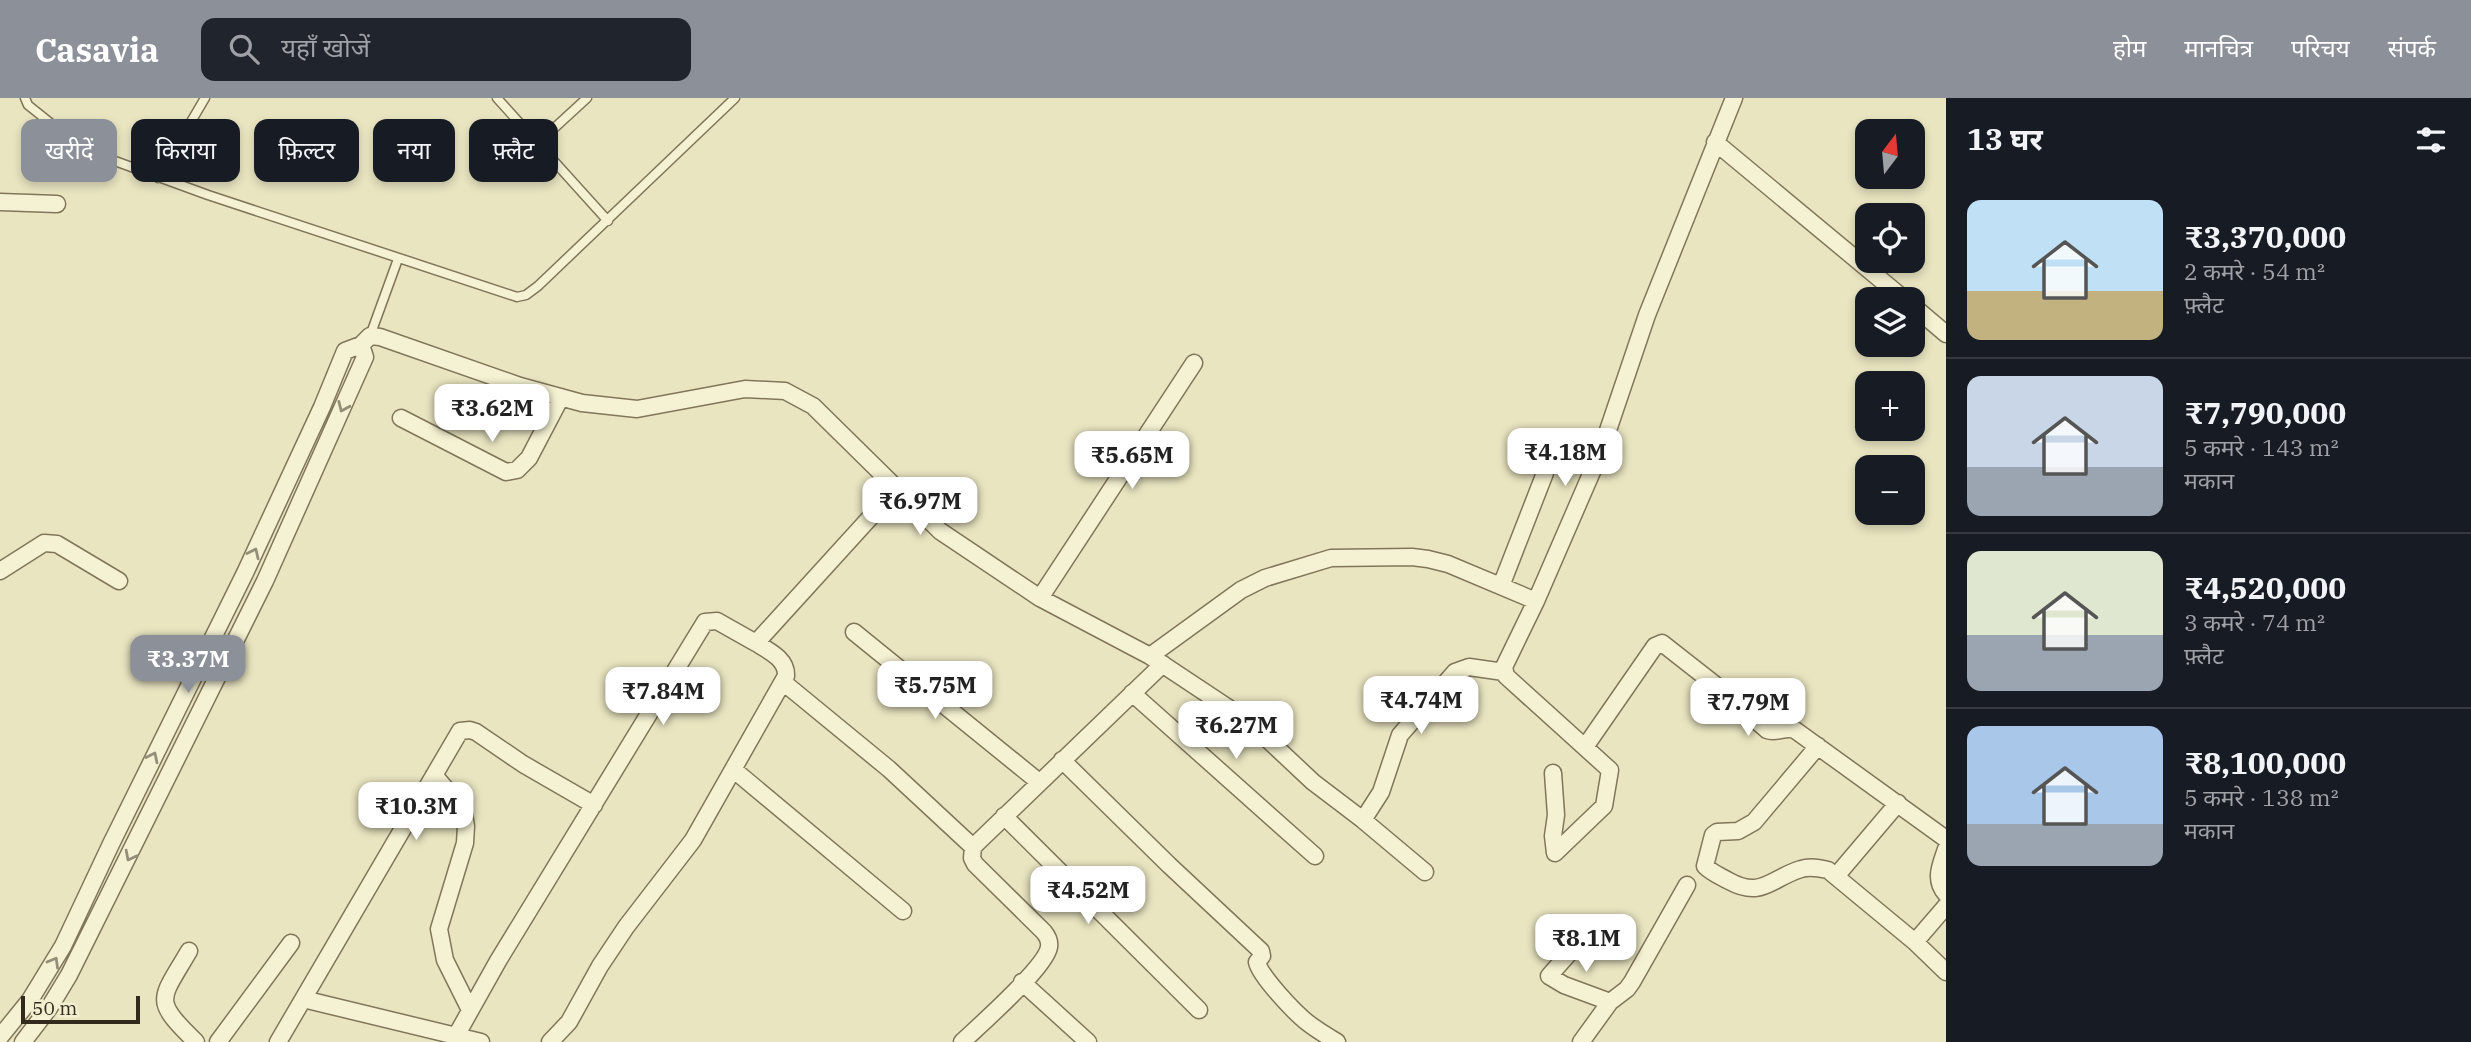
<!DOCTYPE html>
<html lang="hi">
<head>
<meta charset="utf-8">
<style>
  body { margin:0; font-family:"IBM Plex Serif","Noto Sans Devanagari",serif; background:#20242c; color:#f1f3f6; height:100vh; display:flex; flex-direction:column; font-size:26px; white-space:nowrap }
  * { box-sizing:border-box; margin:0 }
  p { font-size:23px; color:#9ea1a6 }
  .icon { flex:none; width:38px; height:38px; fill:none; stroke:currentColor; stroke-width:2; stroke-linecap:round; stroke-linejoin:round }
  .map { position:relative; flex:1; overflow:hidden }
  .sheet { display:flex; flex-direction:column; background:#171b24; width:525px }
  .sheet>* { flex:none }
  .hud { position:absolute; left:21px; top:21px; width:665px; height:63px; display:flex; gap:14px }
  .needle { width:46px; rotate:16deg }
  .tools { position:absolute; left:1855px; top:21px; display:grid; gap:14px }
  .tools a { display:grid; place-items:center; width:70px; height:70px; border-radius:14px; background:#171b24; box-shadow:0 4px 10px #0003; font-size:35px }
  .scale { position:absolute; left:21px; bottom:18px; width:119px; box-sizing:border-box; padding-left:7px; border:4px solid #322b1d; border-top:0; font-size:19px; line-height:24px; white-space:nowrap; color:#322b1d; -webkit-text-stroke:5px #f2eed0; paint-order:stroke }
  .price { position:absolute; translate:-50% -60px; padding:0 16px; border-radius:14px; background:#fff; color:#222; font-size:23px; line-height:46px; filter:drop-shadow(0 2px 4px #0008) }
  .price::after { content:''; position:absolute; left:50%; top:42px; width:21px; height:16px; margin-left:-10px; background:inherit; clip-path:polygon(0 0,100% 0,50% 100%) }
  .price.on { background:#8c9099; color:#fff }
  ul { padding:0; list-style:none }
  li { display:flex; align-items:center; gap:21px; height:175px; padding:0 21px }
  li+li { border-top:2px solid #363941 }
  li span { display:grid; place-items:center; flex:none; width:196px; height:140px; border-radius:14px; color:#555 }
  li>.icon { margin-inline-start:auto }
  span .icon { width:84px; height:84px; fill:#fffc; stroke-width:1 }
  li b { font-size:30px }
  h2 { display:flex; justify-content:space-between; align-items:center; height:84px; padding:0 21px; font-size:30px }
  .tag { padding:0 24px; border-radius:14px; background:#171b24; box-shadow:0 4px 10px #0003; font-size:24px; line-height:63px }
  .tag.on { background:#8c9099; color:#fff }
  header { display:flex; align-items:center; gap:42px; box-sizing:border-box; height:98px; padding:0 35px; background:#8c9099; color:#fff }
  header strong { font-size:33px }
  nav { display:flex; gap:38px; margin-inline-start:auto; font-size:24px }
  .search { width:490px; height:63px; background:#20242c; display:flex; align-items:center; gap:18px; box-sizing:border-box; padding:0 24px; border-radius:14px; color:#9ea1a6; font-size:26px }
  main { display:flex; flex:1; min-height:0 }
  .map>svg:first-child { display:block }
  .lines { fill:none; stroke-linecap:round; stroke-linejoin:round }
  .service-casing { stroke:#81765a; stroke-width:11 }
  .minor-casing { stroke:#81765a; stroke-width:19 }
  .service { stroke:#f5f2d3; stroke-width:8 }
  .minor { stroke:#f5f2d3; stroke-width:16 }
  .oneway { stroke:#948e78 }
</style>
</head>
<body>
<header>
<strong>Casavia</strong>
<div class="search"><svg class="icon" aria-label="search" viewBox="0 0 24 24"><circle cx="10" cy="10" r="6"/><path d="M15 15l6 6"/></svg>यहाँ खोजें</div>
<nav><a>होम</a><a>मानचित्र</a><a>परिचय</a><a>संपर्क</a></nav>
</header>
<main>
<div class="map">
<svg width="1946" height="944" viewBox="0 0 1946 944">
  <rect width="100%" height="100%" fill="#e9e5c1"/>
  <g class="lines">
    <defs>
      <path id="service" d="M25 0 28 7 73 43 93 55 208 97 517 199 526 197 538 188 735 0
        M497 0 608 123
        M538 45 587 0
        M158 80 205 0
        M370 238 398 161"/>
      <path id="minor" d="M1715 44 1904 201
        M0 104 57 106
        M1913 208 1946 236
        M401 320 506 374 517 372 529 360 561 299
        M0 473 44 445 57 446 119 483
        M1501 488 1545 375
        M1040 500 1194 265
        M854 534 1039 684
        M1150 558 1241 492 1265 480 1331 460 1412 459 1428 461 1448 466 1536 503
        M783 584 889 671 973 749
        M1132 595 1315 758
        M1818 648 1754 724 1738 733 1717 734 1713 737 1705 768C1712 775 1720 778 1729 783 1762 801 1771 780 1801 771 1810 768 1819 770 1828 772L1915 844 1946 874
        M1585 649 1655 548 1662 545 1713 585 1767 632C1777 636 1785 628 1795 632L1946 741
        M1062 662 1169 767 1261 853 1262 858 1257 864C1260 878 1295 915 1308 925 1317 932 1327 938 1337 944
        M734 672 903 813
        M1553 675 1556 717 1553 738 1555 755 1604 708 1610 672 1506 578 1504 569 1536 503 1601 353 1647 217 1734 0
        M434 677 457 704 464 716 466 728 465 745 439 831 445 862 470 912
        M1004 718 1199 912
        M1363 722 1381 694 1400 637 1455 574 1469 569 1504 574
        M1946 751C1941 767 1933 781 1946 796
        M1837 777 1898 705
        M1580 843 1549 878 1564 887 1610 904
        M1915 844 1946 808
        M189 853C160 903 152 901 196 944
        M1022 884 1088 944
        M303 901 481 944
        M456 938 498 863 705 524 717 523 756 545 897 390
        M0 939 30 902 63 848 111 746 245 475 322 309 345 253 361 247 370 238 380 239 520 288 582 305 637 311 745 291 785 293 813 308 940 433 1040 500 1150 558 1248 623 1313 684 1363 722 1425 774
        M23 944 49 910 69 877 265 483 365 259 361 247
        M218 944 291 845
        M278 944 460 633 470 632 476 634 523 666 594 707
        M550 944 569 924 600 868 626 829 693 742 786 578C787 561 769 553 756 545
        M962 944C980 927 1046 869 1049 849 1050 843 1048 839 1044 834L975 766 972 760 973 749 1163 566
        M1581 944 1610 904 1627 891 1632 884 1687 787"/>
    </defs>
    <!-- service casing -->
    <use href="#service" class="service-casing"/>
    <!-- minor casing -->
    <use href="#minor" class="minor-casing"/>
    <!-- service -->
    <use href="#service" class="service"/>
    <!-- minor -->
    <use href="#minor" class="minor"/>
  </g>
  <!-- one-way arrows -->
  <defs><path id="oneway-chevron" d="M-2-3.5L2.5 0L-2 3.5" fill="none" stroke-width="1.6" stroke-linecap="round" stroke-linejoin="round" transform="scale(1.75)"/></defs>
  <g class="oneway">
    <use href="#oneway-chevron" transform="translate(343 309) rotate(114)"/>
    <use href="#oneway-chevron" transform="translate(254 455) rotate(-65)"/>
    <use href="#oneway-chevron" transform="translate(153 659) rotate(-64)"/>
    <use href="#oneway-chevron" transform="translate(130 758) rotate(117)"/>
    <use href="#oneway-chevron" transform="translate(54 864) rotate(-60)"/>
  </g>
</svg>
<div class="tools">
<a><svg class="needle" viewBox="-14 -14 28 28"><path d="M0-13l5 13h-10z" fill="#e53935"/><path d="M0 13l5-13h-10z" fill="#9ea1a6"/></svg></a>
<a><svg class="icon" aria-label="locate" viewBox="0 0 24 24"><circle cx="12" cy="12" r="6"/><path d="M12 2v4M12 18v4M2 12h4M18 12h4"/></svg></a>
<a><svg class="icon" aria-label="layers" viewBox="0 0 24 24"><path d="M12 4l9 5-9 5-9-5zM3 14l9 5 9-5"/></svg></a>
<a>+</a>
<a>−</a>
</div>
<div class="scale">50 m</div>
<b class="price" style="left:492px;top:346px">₹3.62M</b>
<b class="price" style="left:1565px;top:390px">₹4.18M</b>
<b class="price" style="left:1132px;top:393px">₹5.65M</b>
<b class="price" style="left:920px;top:439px">₹6.97M</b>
<b class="price on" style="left:188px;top:597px">₹3.37M</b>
<b class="price" style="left:935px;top:623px">₹5.75M</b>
<b class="price" style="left:663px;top:629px">₹7.84M</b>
<b class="price" style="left:1421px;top:638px">₹4.74M</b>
<b class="price" style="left:1748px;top:640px">₹7.79M</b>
<b class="price" style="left:1236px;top:663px">₹6.27M</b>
<b class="price" style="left:416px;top:744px">₹10.3M</b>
<b class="price" style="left:1088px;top:828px">₹4.52M</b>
<b class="price" style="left:1586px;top:876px">₹8.1M</b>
<div class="hud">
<a class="tag on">खरीदें</a>
<a class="tag">किराया</a>
<a class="tag">फ़िल्टर</a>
<a class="tag">नया</a>
<a class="tag">फ़्लैट</a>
</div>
</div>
<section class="sheet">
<h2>13 घर<svg class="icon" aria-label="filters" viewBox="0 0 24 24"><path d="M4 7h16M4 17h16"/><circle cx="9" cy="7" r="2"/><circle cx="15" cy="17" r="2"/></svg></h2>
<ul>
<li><span style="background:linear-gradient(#bfe0f5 65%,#c2b280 0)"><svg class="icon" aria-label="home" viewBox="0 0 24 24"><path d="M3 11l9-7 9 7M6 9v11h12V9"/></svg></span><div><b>₹3,370,000</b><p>2 कमरे · 54 m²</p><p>फ़्लैट</p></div></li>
<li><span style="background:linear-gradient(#c9d6e8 65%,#9aa5b1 0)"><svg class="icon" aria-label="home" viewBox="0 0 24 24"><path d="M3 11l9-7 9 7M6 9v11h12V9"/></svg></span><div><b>₹7,790,000</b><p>5 कमरे · 143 m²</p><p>मकान</p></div></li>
<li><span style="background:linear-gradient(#dfe7d0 60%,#9aa5b1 0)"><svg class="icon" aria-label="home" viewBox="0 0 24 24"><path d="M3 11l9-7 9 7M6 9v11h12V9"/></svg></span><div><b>₹4,520,000</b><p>3 कमरे · 74 m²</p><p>फ़्लैट</p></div></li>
<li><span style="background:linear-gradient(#a9c7e8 70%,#9aa5b1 0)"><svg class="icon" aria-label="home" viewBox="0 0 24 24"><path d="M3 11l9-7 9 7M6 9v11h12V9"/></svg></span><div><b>₹8,100,000</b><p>5 कमरे · 138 m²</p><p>मकान</p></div></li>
</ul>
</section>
</main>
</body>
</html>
